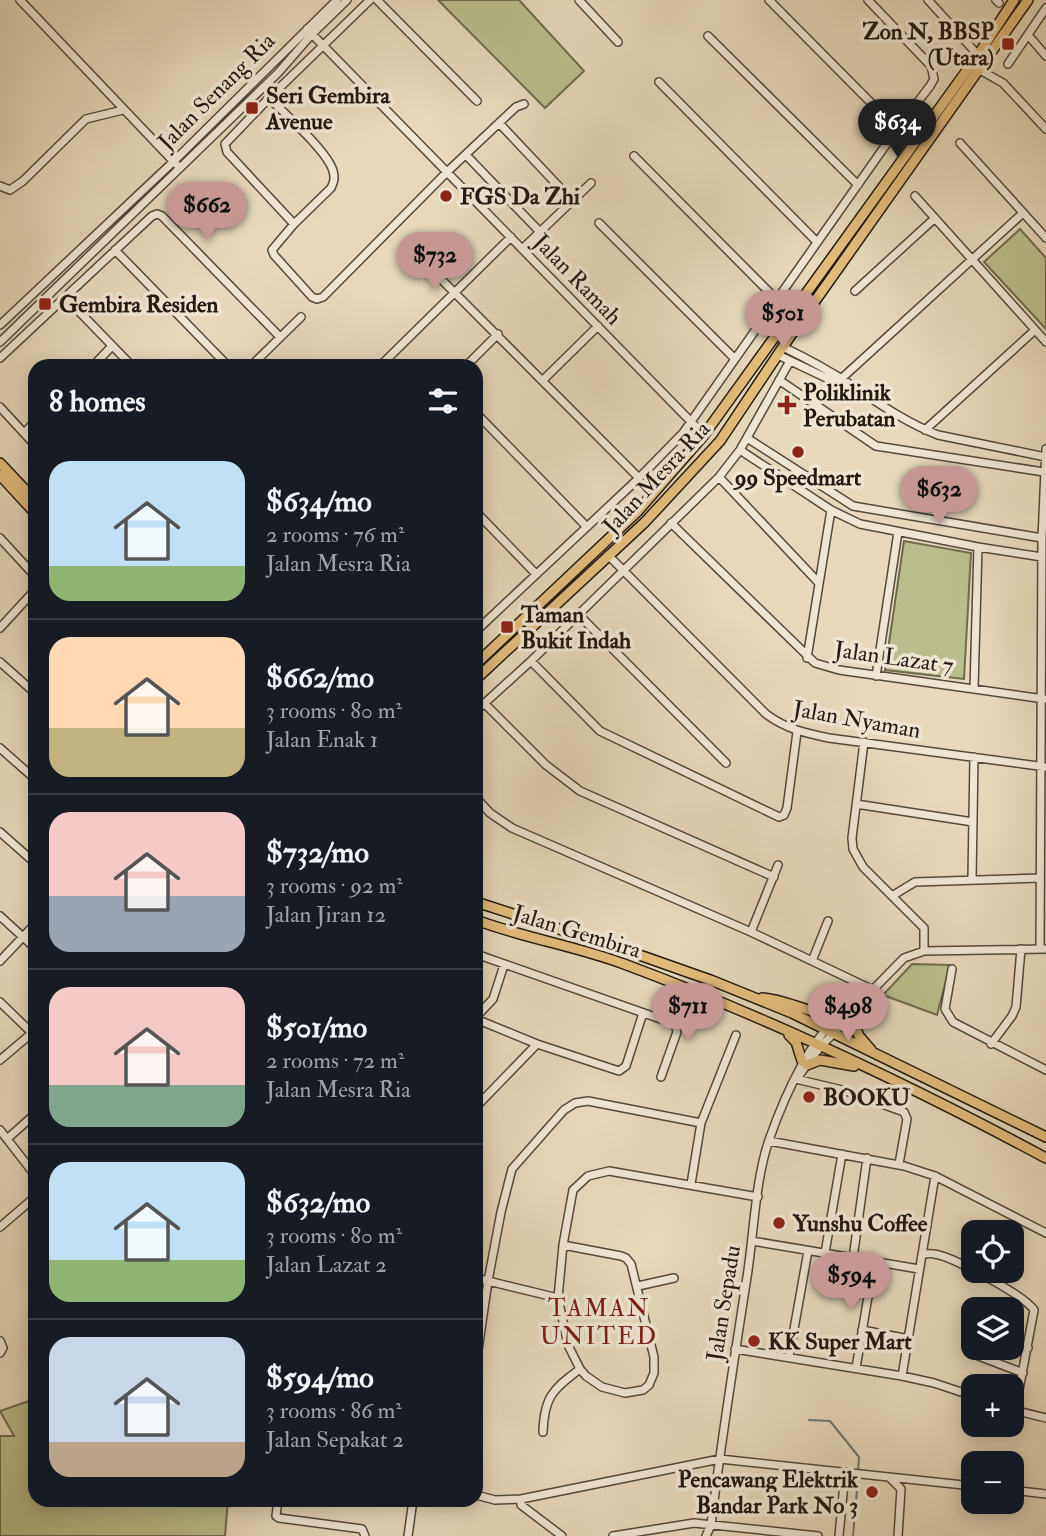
<!DOCTYPE html>
<html lang="en">
<head>
<meta charset="utf-8">
<style>
  body { margin:0; font-family:"IM FELL Double Pica",serif; background:#20242c; color:#f1f3f6; height:100vh; display:flex; flex-direction:column; font-size:26px; white-space:nowrap }
  * { box-sizing:border-box; margin:0 }
  p { font-size:23px; color:#9ea1a6 }
  .icon { flex:none; width:38px; height:38px; fill:none; stroke:currentColor; stroke-width:2; stroke-linecap:round; stroke-linejoin:round }
  .map { position:relative; flex:1; overflow:hidden }
  .side { position:absolute; left:28px; top:359px; width:455px; height:1148px; display:flex; flex-direction:column; background:#171b24; border-radius:21px; box-shadow:0 4px 18px #0003 }
  .side>* { flex:none }
  .controls { position:absolute; left:961px; top:1220px; display:grid; gap:14px }
  .controls a { display:grid; place-items:center; width:63px; height:63px; border-radius:14px; background:#171b24; box-shadow:0 4px 18px #0003; font-size:35px }
  .price { position:absolute; translate:-50% -60px; padding:0 16px; border-radius:24px; background:#c59692; color:#111; font-size:23px; line-height:46px; filter:drop-shadow(0 2px 4px #0008) }
  .price::after { content:''; position:absolute; left:50%; top:42px; width:21px; height:16px; margin-left:-10px; background:inherit; clip-path:polygon(0 0,100% 0,50% 100%) }
  .price.current { background:#222; color:#fff }
  ul { padding:0; list-style:none }
  li { display:flex; align-items:center; gap:21px; height:175px; padding:0 21px }
  li+li { border-top:2px solid #363941 }
  li span { display:grid; place-items:center; flex:none; width:196px; height:140px; border-radius:21px; color:#555 }
  li>.icon { margin-inline-start:auto }
  span .icon { width:84px; height:84px; fill:#fffc; stroke-width:1 }
  li b { font-size:30px }
  h2 { display:flex; justify-content:space-between; align-items:center; height:84px; padding:0 21px; font-size:30px }
  .map>svg:first-child { display:block }
  .green { fill:#b9be8c; stroke:#6e6c4e; stroke-width:2 }
  .lines { fill:none; stroke-linecap:round; stroke-linejoin:round }
  .stream { stroke:#687973; stroke-width:2 }
  .minor-casing { stroke:#53493a; stroke-width:10 }
  .major-casing { stroke:#221910; stroke-width:12 }
  .minor { stroke:#efe6d2; stroke-width:7 }
  .major { stroke:#e3bc7c; stroke-width:9 }
  .poi-dot { fill:#8f2418; stroke:#efe6d2; stroke-width:2.5 }
  .labels { text-anchor:middle; stroke-width:7; stroke-linejoin:round; paint-order:stroke }
  .poi-label { font-size:23px; font-weight:bold; fill:#221910; stroke:#efe6d2; text-anchor:start }
  .street-label { font-size:23px; fill:#221910; stroke:#efe6d2 }
  .neighbourhood-label { font-size:24px; letter-spacing:2px; fill:#7a1f14; stroke:#efe6d2 }
</style>
</head>
<body>
<div class="map">
<svg width="1046" height="1536" viewBox="0 0 1046 1536">
  <rect width="100%" height="100%" fill="#e6d8b9"/>
  <filter id="stains"><feTurbulence type="fractalNoise" baseFrequency=".00286" numOctaves="4"/><feColorMatrix values="0 0 0 0 .2 0 0 0 0 .09 0 0 0 0 .02 0 0 0 .5 -.17"/></filter>
  <radialGradient id="worn" r=".72"><stop offset=".6" stop-color="#630" stop-opacity="0"/><stop offset="1" stop-color="#630" stop-opacity=".3"/></radialGradient>
  <!-- green -->
  <path class="green" d="M438 0H519L584 71 545 108Z
    M1020 229 1046 258V329L984 262Z
    M904 541 971 553 964 679 885 670Z
    M912 964 950 965 937 1015 883 995Z
    M35 1399V1500H228L225 1536H0V1436H14L0 1411Z"/>
  <g class="lines">
    <!-- stream -->
    <path class="stream" d="M809 1420 830 1421 859 1457 858 1472
      M853 1536 858 1478"/>
    <defs>
      <path id="minor" d="M20 0 176 164
        M377 0 477 101
        M579 0 618 42
        M769 0 897 129
        M928 0 978 55
        M996 0 999 3
        M307 29 704 435
        M1028 35 1046 56
        M708 36 858 185
        M1008 64 1046 8
        M980 70 1003 83 1046 129
        M659 82 817 242
        M269 98C285 114 328 152 333 171 335 178 334 182 331 188L294 224 272 250 274 255 312 297 317 299 323 297 447 172 516 107 524 104
        M499 123 564 192
        M960 143 1046 238
        M466 155 540 232
        M634 156 776 299
        M0 186 10 190 23 181 86 119 123 110
        M915 196 1046 342
        M599 223 734 358
        M294 224 227 152 225 144 269 98 370 0
        M522 249 591 183
        M115 250 228 366
        M428 266 639 478
        M855 291 935 218
        M65 297 132 366
        M0 325 173 162 337 0
        M0 342 278 73 312 34 347 0
        M783 347C806 358 830 371 851 385 878 403 907 423 938 435L1046 457
        M778 355 858 393
        M0 358 152 216 157 214 162 216 280 337
        M93 366 112 346
        M251 366 301 317
        M380 366 511 237
        M466 366 498 334
        M841 379 1023 213
        M543 380 598 326
        M779 380 876 446 1044 472
        M0 407 35 445
        M476 413 586 526
        M925 430 1035 330
        M24 433 35 422
        M747 438 853 506 1042 538
        M740 450 831 510 860 524 978 547 1042 557
        M719 477 818 582
        M476 512 536 574
        M671 523 815 663 839 670 1044 699
        M0 538 35 576
        M608 555 766 714C786 729 805 733 829 738L1046 767
        M578 614 726 763
        M0 628 35 590
        M476 631 639 478 683 433 897 129 930 86 934 79 931 66 868 0
        M807 658 831 510
        M531 661 600 731 779 817 784 815 787 808 797 732
        M0 662 35 693
        M876 676 898 532
        M974 688 978 547
        M484 703 546 765 580 791 774 877
        M476 711 531 661 719 477 740 450 790 361
        M864 742 852 838 853 849 863 867 924 928V951
        M0 748 35 779
        M476 798 490 813 512 828 751 932 871 989
        M856 804 973 822
        M0 832 35 863
        M972 879 974 757
        M892 896 915 882 1040 878
        M0 916 35 948
        M751 932 778 865
        M1040 949 1042 538 1046 449
        M476 954 675 1024 677 1032 661 1077
        M0 961 35 924
        M812 961 828 921
        M952 969 945 1009 953 1022 1046 1070
        M0 1002 35 1036
        M476 1017 493 999 504 965
        M476 1019 537 1044 619 1071 626 1066 643 1013
        M991 1044 1012 1016 1016 1007 1021 949
        M0 1060 32 1033
        M798 1077 821 1046 851 1016 854 1009 904 958 924 951 1046 949
        M796 1079 846 1091 904 1112 907 1119 899 1164
        M476 1107 537 1044
        M0 1130 35 1175
        M7 1139 35 1114
        M769 1141 904 1166 935 1176 1046 1233
        M691 1184 701 1123 736 1035
        M0 1227 35 1197
        M752 1241 919 1269
        M563 1245 621 1256 626 1258 631 1264 654 1357V1373L649 1385 643 1390 625 1393 602 1387 586 1376 580 1369 568 1345 558 1298 563 1245 573 1190 588 1176 609 1171 758 1197
        M825 1253 842 1154
        M923 1254C924 1254 933 1253 934 1254 952 1256 1025 1296 1034 1310L1015 1411
        M853 1258 867 1158
        M476 1278 558 1298
        M638 1286 674 1278
        M862 1330 909 1339
        M0 1341 3 1348 0 1353
        M1014 1345 1028 1348
        M735 1349 902 1376 934 1383 973 1396
        M976 1355 1023 1373
        M789 1357 808 1251
        M476 1364 488 1281 501 1212 512 1169 564 1110 575 1103 588 1101 701 1123
        M856 1368 874 1261
        M902 1376 935 1176
        M1013 1410 1046 1418
        M543 1432C544 1397 553 1389 580 1369
        M890 1478 901 1489 898 1536
        M1012 1490 1046 1494
        M476 1495 495 1500 521 1499 720 1459 973 1486
        M521 1499V1505L562 1536
        M278 1500 276 1516 279 1518 362 1529 365 1536
        M408 1536 413 1500
        M613 1536 694 1523 818 1536
        M706 1536 711 1525C721 1442 734 1360 747 1277 754 1233 755 1181 769 1140 782 1103 815 1021 854 1009
        M839 1536 845 1473"/>
      <path id="major" d="M0 463 35 500
        M0 475 35 513
        M476 664 637 512 704 435 978 55 1014 0
        M476 679 645 522 720 441 791 335 1028 0
        M476 902 645 957 713 981 792 1013 1046 1137
        M476 920C524 938 576 946 624 964 769 1018 910 1085 1046 1158
        M762 998C789 999 823 1022 846 1012
        M851 1016 859 1036 871 1050
        M789 1035 796 1042 802 1061
        M807 1065 820 1060 854 1066"/>
    </defs>
    <!-- minor casing -->
    <use href="#minor" class="minor-casing"/>
    <!-- major casing -->
    <use href="#major" class="major-casing"/>
    <!-- minor -->
    <use href="#minor" class="minor"/>
    <!-- major -->
    <use href="#major" class="major"/>
  </g>
  <!-- markers -->
  <g class="poi-dot">
    <rect x="1001" y="37" width="14" height="14" rx="3.5"/>
    <rect x="245" y="101" width="14" height="14" rx="3.5"/>
    <circle cx="446" cy="196" r="7"/>
    <rect x="38" y="297" width="14" height="14" rx="3.5"/>
    <path d="M783.5 394.5h7v7h7v7h-7v7h-7v-7h-7v-7h7z"/>
    <circle cx="798" cy="452" r="7"/>
    <rect x="500" y="620" width="14" height="14" rx="3.5"/>
    <circle cx="809" cy="1097" r="7"/>
    <circle cx="779" cy="1223" r="7"/>
    <circle cx="754" cy="1341" r="7"/>
    <circle cx="872" cy="1492" r="7"/>
  </g>
  <g class="labels">
    <!-- poi labels -->
    <g class="poi-label">
      <text x="994" y="39" text-anchor="end">Zon N, BBSP<tspan x="994" dy="26">(Utara)</tspan></text>
      <text x="266" y="103">Seri Gembira<tspan x="266" dy="26">Avenue</tspan></text>
      <text x="460" y="204">FGS Da Zhi</text>
      <text x="59" y="312">Gembira Residen</text>
      <text x="803" y="400">Poliklinik<tspan x="803" dy="26">Perubatan</tspan></text>
      <text x="798" y="485" text-anchor="middle">99 Speedmart</text>
      <text x="521" y="622">Taman<tspan x="521" dy="26">Bukit Indah</tspan></text>
      <text x="823" y="1105">BOOKU</text>
      <text x="793" y="1231">Yunshu Coffee</text>
      <text x="768" y="1349">KK Super Mart</text>
      <text x="858" y="1487" text-anchor="end">Pencawang Elektrik<tspan x="858" dy="26">Bandar Park No 3</tspan></text>
    </g>
    <!-- street labels -->
    <g class="street-label">
      <text transform="translate(216 91) rotate(-45)" y="8">Jalan Senang Ria</text>
      <text transform="translate(578 279) rotate(46)" y="8">Jalan Ramah</text>
      <text transform="translate(656 477) rotate(-47)" y="8">Jalan Mesra Ria</text>
      <text transform="translate(894 657) rotate(8)" y="8">Jalan Lazat 7</text>
      <text transform="translate(857 719) rotate(10)" y="8">Jalan Nyaman</text>
      <text transform="translate(577 931) rotate(17)" y="8">Jalan Gembira</text>
      <text transform="translate(723 1303) rotate(-81)" y="8">Jalan Sepadu</text>
    </g>
    <!-- neighbourhood labels -->
    <g class="neighbourhood-label">
      <text x="599" y="1316">TAMAN<tspan x="599" dy="28">UNITED</tspan></text>
    </g>
  </g>
  <rect width="100%" height="100%" filter="url(#stains)"/>
  <rect width="100%" height="100%" fill="url(#worn)"/>
</svg>
<div class="controls">
<a><svg class="icon" aria-label="locate" viewBox="0 0 24 24"><circle cx="12" cy="12" r="6"/><path d="M12 2v4M12 18v4M2 12h4M18 12h4"/></svg></a>
<a><svg class="icon" aria-label="layers" viewBox="0 0 24 24"><path d="M12 4l9 5-9 5-9-5zM3 14l9 5 9-5"/></svg></a>
<a>+</a>
<a>−</a>
</div>
<b class="price current" style="left:897px;top:159px">$634</b>
<b class="price" style="left:207px;top:242px">$662</b>
<b class="price" style="left:435px;top:292px">$732</b>
<b class="price" style="left:783px;top:350px">$501</b>
<b class="price" style="left:939px;top:526px">$632</b>
<b class="price" style="left:688px;top:1043px">$711</b>
<b class="price" style="left:848px;top:1043px">$498</b>
<b class="price" style="left:851px;top:1312px">$594</b>
<section class="side">
<h2>8 homes<svg class="icon" aria-label="filters" viewBox="0 0 24 24"><path d="M4 7h16M4 17h16"/><circle cx="9" cy="7" r="2"/><circle cx="15" cy="17" r="2"/></svg></h2>
<ul>
<li><span style="background:linear-gradient(#bfe0f5 75%,#8fb573 0)"><svg class="icon" aria-label="home" viewBox="0 0 24 24"><path d="M3 11l9-7 9 7M6 9v11h12V9"/></svg></span><div><b>$634/mo</b><p>2 rooms · 76 m²</p><p>Jalan Mesra Ria</p></div></li>
<li><span style="background:linear-gradient(#ffd9b3 65%,#c2b280 0)"><svg class="icon" aria-label="home" viewBox="0 0 24 24"><path d="M3 11l9-7 9 7M6 9v11h12V9"/></svg></span><div><b>$662/mo</b><p>3 rooms · 80 m²</p><p>Jalan Enak 1</p></div></li>
<li><span style="background:linear-gradient(#f6c9c9 60%,#9aa5b1 0)"><svg class="icon" aria-label="home" viewBox="0 0 24 24"><path d="M3 11l9-7 9 7M6 9v11h12V9"/></svg></span><div><b>$732/mo</b><p>3 rooms · 92 m²</p><p>Jalan Jiran 12</p></div></li>
<li><span style="background:linear-gradient(#f6c9c9 70%,#7fa58c 0)"><svg class="icon" aria-label="home" viewBox="0 0 24 24"><path d="M3 11l9-7 9 7M6 9v11h12V9"/></svg></span><div><b>$501/mo</b><p>2 rooms · 72 m²</p><p>Jalan Mesra Ria</p></div></li>
<li><span style="background:linear-gradient(#bfe0f5 70%,#8fb573 0)"><svg class="icon" aria-label="home" viewBox="0 0 24 24"><path d="M3 11l9-7 9 7M6 9v11h12V9"/></svg></span><div><b>$632/mo</b><p>3 rooms · 80 m²</p><p>Jalan Lazat 2</p></div></li>
<li><span style="background:linear-gradient(#c9d6e8 75%,#b9a48a 0)"><svg class="icon" aria-label="home" viewBox="0 0 24 24"><path d="M3 11l9-7 9 7M6 9v11h12V9"/></svg></span><div><b>$594/mo</b><p>3 rooms · 86 m²</p><p>Jalan Sepakat 2</p></div></li>
</ul>
</section>
</div>
</body>
</html>
